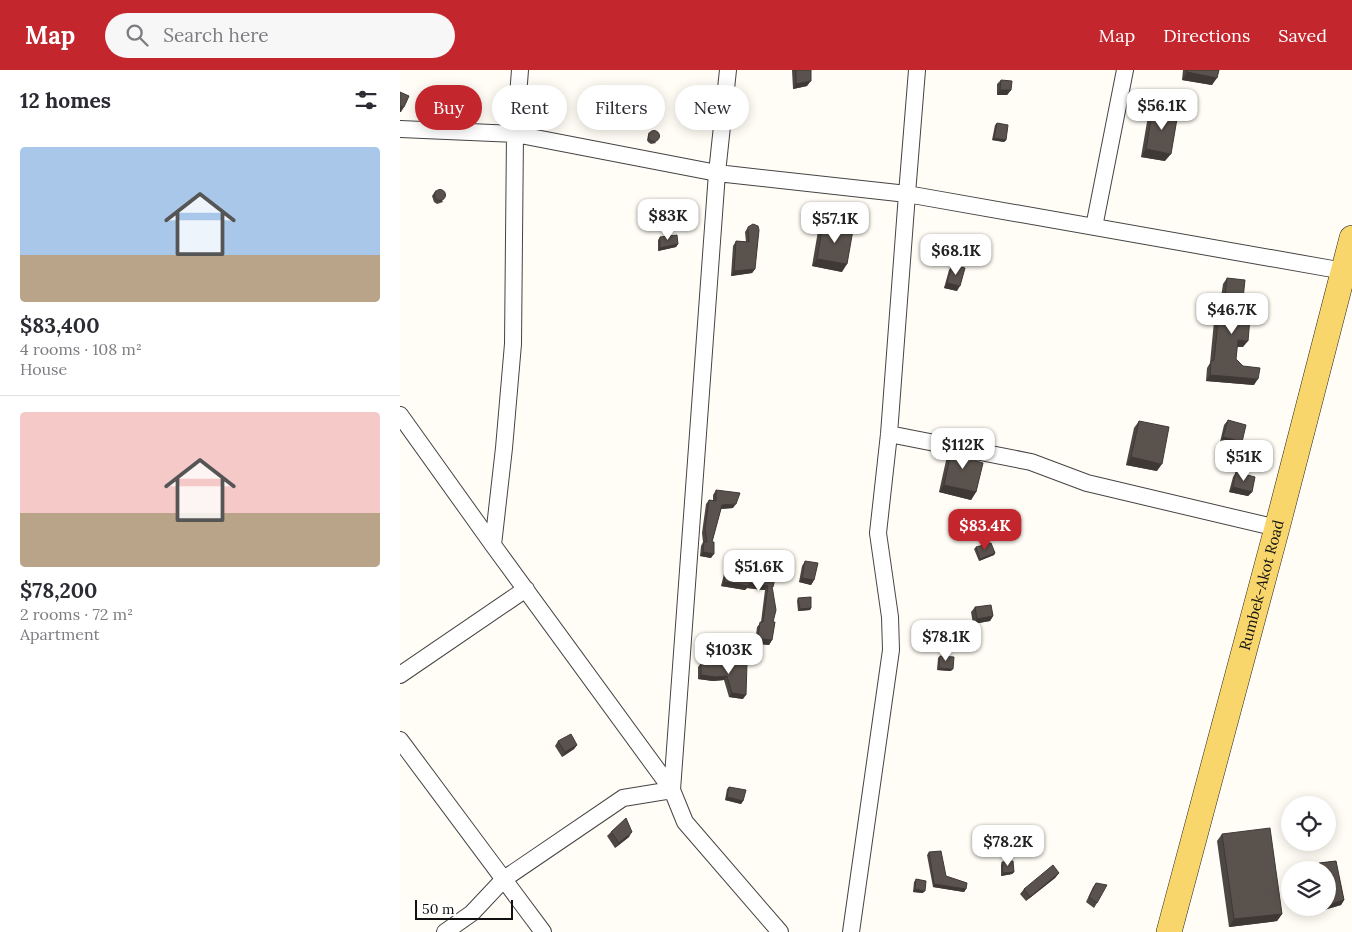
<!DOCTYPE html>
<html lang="en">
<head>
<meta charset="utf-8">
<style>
  body { margin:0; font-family:Lora,serif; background:#f7f7f7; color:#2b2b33; height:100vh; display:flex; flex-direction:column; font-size:19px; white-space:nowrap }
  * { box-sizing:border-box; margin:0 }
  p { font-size:16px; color:#7c7c81 }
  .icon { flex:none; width:28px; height:28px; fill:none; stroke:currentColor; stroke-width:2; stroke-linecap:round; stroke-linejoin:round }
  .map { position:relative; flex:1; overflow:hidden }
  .side { display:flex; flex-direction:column; background:#fff; width:400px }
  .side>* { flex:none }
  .hud { position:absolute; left:15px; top:15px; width:475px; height:45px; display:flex; gap:10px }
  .fabs { position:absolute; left:881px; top:726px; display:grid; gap:10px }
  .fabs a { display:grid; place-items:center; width:55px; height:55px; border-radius:50%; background:#fff; box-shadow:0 2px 12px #0003; font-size:25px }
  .scale { position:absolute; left:15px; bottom:12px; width:98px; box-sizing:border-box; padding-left:5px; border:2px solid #111; border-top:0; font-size:14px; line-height:18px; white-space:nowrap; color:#111; -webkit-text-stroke:4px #fff; paint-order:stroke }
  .price { position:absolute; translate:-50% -42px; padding:0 11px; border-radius:10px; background:#fff; color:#222; font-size:16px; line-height:32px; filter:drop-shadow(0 1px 2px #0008) }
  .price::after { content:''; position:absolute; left:50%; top:30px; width:15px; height:11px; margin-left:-8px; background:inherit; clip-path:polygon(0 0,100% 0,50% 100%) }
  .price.on { background:#c4262e; color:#fff }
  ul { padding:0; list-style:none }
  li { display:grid; align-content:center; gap:10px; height:265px; padding:0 20px }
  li+li { border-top:1px solid #e1e1e2 }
  li span { display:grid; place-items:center; height:155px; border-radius:5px; color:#555 }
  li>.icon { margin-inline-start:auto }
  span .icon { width:90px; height:90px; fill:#fffc; stroke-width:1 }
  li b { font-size:21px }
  h2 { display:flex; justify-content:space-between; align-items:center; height:60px; padding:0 20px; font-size:21px }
  .pill { padding:0 18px; border-radius:22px; background:#fff; box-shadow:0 2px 12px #0003; font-size:18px; line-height:45px }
  .pill.on { background:#c4262e; color:#fff }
  header { display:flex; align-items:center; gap:30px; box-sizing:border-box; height:70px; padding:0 25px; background:#c4262e; color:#fff }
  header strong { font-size:24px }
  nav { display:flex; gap:28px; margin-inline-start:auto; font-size:18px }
  .search { width:350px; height:45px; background:#f7f7f7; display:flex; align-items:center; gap:12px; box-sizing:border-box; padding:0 18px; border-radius:28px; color:#7c7c81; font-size:19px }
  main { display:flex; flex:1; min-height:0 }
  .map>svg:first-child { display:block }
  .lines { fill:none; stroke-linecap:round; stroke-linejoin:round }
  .street-casing { stroke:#444; stroke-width:18 }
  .primary-casing { stroke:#222; stroke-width:26 }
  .street { stroke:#fff; stroke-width:16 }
  .primary { stroke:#f9d66b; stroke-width:25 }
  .wall { fill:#4d4742 }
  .shaded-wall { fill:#3f3936 }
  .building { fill:#5a524d; stroke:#3f3936 }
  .labels { text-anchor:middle; stroke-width:5; stroke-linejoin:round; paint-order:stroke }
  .street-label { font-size:15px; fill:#111; stroke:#fff }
</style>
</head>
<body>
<header>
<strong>Map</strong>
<div class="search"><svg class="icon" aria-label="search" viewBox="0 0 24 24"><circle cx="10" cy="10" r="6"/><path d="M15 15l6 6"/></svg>Search here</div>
<nav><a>Map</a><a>Directions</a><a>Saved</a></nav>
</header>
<main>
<section class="side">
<h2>12 homes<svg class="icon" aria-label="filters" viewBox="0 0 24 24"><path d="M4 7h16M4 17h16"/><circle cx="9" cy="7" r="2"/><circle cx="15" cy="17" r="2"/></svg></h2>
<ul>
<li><span style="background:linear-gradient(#a9c7e8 70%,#b9a48a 0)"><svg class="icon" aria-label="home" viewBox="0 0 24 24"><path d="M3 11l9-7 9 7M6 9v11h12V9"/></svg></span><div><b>$83,400</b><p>4 rooms · 108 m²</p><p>House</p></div></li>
<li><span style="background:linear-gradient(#f6c9c9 65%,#b9a48a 0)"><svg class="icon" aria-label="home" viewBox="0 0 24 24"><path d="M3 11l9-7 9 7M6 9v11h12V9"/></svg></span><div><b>$78,200</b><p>2 rooms · 72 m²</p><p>Apartment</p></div></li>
</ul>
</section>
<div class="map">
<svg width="952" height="862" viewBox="0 0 952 862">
  <rect width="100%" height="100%" fill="#fffdf5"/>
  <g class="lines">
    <defs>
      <path id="street" d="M0 59 115 64 317 103 507 124 944 201 949 209
        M694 157 725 0
        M0 345 93 475 272 720 285 752 380 862
        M489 364 631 392 687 413 877 458
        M93 475 104 378 113 274 115 64 120 0
        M0 605 126 519
        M0 670 143 862
        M45 862 72 843 104 809 223 728 272 720 317 103 328 0
        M451 862 491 580 490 547 478 463 489 364 507 124 517 0"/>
      <g id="primary">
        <path id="s1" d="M769 862 877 458 952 168"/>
      </g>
    </defs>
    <!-- street casing -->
    <use href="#street" class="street-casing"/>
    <!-- primary casing -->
    <use href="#primary" class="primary-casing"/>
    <!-- street -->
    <use href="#street" class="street"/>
    <!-- primary -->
    <use href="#primary" class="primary"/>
  </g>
  <!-- wall -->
  <path class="wall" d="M392 0H411L407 16 393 19Z
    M783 0H819L812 15 782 10Z
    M601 10 611 20 607 25H597V14Z
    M196 21 204 30 201 32 197 31 194 29V24Z
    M228 29 230 53 219 51 224 34Z
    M753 38 765 91 741 87 748 46Z
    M597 53 606 70 604 72 592 70 595 55Z
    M249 62 256 73 251 74 248 72 247 70 248 65Z
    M36 120 43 132 37 134 34 132 32 126Z
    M423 154 442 202 412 196 418 161Z
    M348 157 355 199 352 203 331 206 333 176 336 171 346 172 345 162Z
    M260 167 278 174 276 177 258 181V170Z
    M552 195 557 221 544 218 549 200Z
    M827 208 841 247 843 277H837L836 289 854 315 806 311 807 298 810 293 815 241 820 234 823 214Z
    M828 350 842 372 838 377 820 372 824 355Z
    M739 351 757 401 726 395 734 358Z
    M552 378 576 391V422L571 430 539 422 547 386Z
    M836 402 852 422 848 426 829 422 833 407Z
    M316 420 333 438 321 439 312 472 311 488 300 486 301 476 303 472 302 463 306 434 309 430H313V425Z
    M576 477 595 483 594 485 579 491 574 479Z
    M368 487 372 519 373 552 372 570 369 575 358 574 355 573 357 557 361 552 365 520 347 518 345 520 321 516 325 500 328 495 363 504 365 492Z
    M405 491 414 510 411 515 399 512 402 496Z
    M398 528 411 538 410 540 398 541 397 531Z
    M575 537 593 546 590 551 573 554 571 542Z
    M540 586 551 601 537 600 538 588Z
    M301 593 322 594 343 629 329 627 324 610 313 611 298 609V597Z
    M158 671 177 675 174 679 162 687 155 676Z
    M329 717 343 731 341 734 325 730 327 719Z
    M211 762 229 767 215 778 207 766Z
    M822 764 882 844 877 851 829 857 817 771Z
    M529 782 546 806 566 819 564 822 533 817 527 785Z
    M936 791 944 830 941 835 924 840 923 838H928V800H915V798L919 793Z
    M602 792 614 802 612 804 601 806V795Z
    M659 803 655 808 626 831 620 824 624 819Z
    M516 809 523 823 513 822 514 812Z
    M696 813 697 833 694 838 686 832 693 817Z"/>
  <!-- shaded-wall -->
  <path class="shaded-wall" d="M787 2 817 8 812 15 782 10Z
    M411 11 407 16 393 19 396 14Z
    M600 20H611L607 25H597Z
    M206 28 204 30 201 32 197 31 198 29Z
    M0 36 4 37 1 42H0Z
    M222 47 234 49 230 53 219 51Z
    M594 68 606 70 604 72 592 70Z
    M746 79 771 84 765 91 741 87Z
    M278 174 276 177 258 181 260 178Z
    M417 189 447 194 442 202 412 196Z
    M355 199 352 203 331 206 334 201Z
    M547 213 560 216 557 221 544 218Z
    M838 270 848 271 843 277 834 276Z
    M810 305 858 309 854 315 806 311Z
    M823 367 842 372 838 377 820 372Z
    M731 387 762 394 757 401 726 395Z
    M544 415 576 422 571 430 539 422Z
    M833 417 852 422 848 426 829 422Z
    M336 434 333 438 319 439 322 435Z
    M303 482 314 484 311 488 300 486Z
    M595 483 594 485 579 491 580 489Z
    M402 508 414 510 411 515 399 512Z
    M324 512 350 513 368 516 365 520 347 518 345 520 321 516Z
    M411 538 410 540 398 541 400 539Z
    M593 546 590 551 573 554 577 549Z
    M361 569 372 570 369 575 358 574Z
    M539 598 553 599 551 601 537 600Z
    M301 605 327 606 324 610 313 611 298 609Z
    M332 623 346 625 343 629 329 627Z
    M177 675 174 679 162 687 165 682Z
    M327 727 343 731 341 734 325 730Z
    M232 762 229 767 215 778 219 773Z
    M614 802 612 804 601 806 603 803Z
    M659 803 655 808 626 831 630 827Z
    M534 814 566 819 564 822 533 817Z
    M515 819 525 821 523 823 513 822Z
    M944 830 941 835 924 840 926 838H928V835Z
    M882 844 877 851 829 857 834 849Z"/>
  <!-- building -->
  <path class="building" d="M396 0H411V11L396 14Z
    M787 0H819L817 8 787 2Z
    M601 10 612 11 611 20H600Z
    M195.5 24a5.5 5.5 0 1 1 11 0a5.5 5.5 0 1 1-11 0Z
    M0 22 9 26 4 37 0 36Z
    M228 29 238 32 234 49 222 47Z
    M753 38 778 43 771 84 746 79Z
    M597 53 608 55 606 70 594 68Z
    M248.5 66a5.5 5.5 0 1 1 11 0a5.5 5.5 0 1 1-11 0Z
    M34.5 125a5.5 5.5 0 1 1 11 0a5.5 5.5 0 1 1-11 0Z
    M353 154 358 156 359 160 355 199 334 201 336 171 349 172 348 157Z
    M423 154 453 160 447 194 417 189Z
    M277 165 278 174 260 178V167Z
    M552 195 565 198 560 216 547 213Z
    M827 208 845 210 841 247 850 248 848 271 838 270 836 289 843 296 860 298 858 309 810 305 811 291 814 290 820 234 824 235Z
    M828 350 846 355 842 372 823 367Z
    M739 351 769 357 762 394 731 387Z
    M552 378 577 383 576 391 583 393 576 422 544 415Z
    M836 402 855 407 852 422 833 417Z
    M316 420 340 423 336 434 322 435 312 472H314V484L303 482 304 472H307L305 459 309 430 316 431Z
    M591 473 595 483 580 489 576 477Z
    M368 487 379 490 373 517 372 516 376 540 373 552H375L372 570 361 569 358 568 360 552H363L368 516 350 513 348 516 324 512 328 495 365 504Z
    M405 491 418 493 414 510 402 508Z
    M411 527V538L400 539 398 528Z
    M591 535 593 546 577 549 575 537Z
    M540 586 554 587 553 599 539 598Z
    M301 593 322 594 347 593 346 625 332 623 327 606 316 607 301 605Z
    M171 664 177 675 165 682 158 671Z
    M329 717 346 720 343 731 327 727Z
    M226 748 232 762 219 773 211 762Z
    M870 758 882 844 834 849 822 764Z
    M541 781 546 806 567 813 566 819 534 814 529 782Z
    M613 791 614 802 603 803 602 792Z
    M936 791 944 830 928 835V800H920L919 793Z
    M653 795 659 803 630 827 624 819Z
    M516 809 526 811 525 821 515 819Z
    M696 813 707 815 697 833 689 827Z"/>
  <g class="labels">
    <!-- street labels -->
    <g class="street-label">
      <text dy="5" stroke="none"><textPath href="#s1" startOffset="359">Rumbek-Akot Road</textPath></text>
    </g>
  </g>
</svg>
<div class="fabs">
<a><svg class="icon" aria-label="locate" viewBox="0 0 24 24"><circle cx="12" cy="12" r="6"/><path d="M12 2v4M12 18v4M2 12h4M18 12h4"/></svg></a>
<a><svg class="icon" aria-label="layers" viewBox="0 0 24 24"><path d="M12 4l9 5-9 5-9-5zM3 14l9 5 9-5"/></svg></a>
</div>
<div class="scale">50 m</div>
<b class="price" style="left:762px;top:61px">$56.1K</b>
<b class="price" style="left:268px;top:171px">$83K</b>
<b class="price" style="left:435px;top:174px">$57.1K</b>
<b class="price" style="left:556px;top:206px">$68.1K</b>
<b class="price" style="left:832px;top:265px">$46.7K</b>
<b class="price" style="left:563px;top:400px">$112K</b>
<b class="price" style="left:844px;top:412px">$51K</b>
<b class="price on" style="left:585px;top:481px">$83.4K</b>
<b class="price" style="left:359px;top:522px">$51.6K</b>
<b class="price" style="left:546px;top:592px">$78.1K</b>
<b class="price" style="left:329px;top:605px">$103K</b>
<b class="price" style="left:608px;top:797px">$78.2K</b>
<div class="hud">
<a class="pill on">Buy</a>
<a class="pill">Rent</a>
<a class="pill">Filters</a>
<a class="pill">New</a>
</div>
</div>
</main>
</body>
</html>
